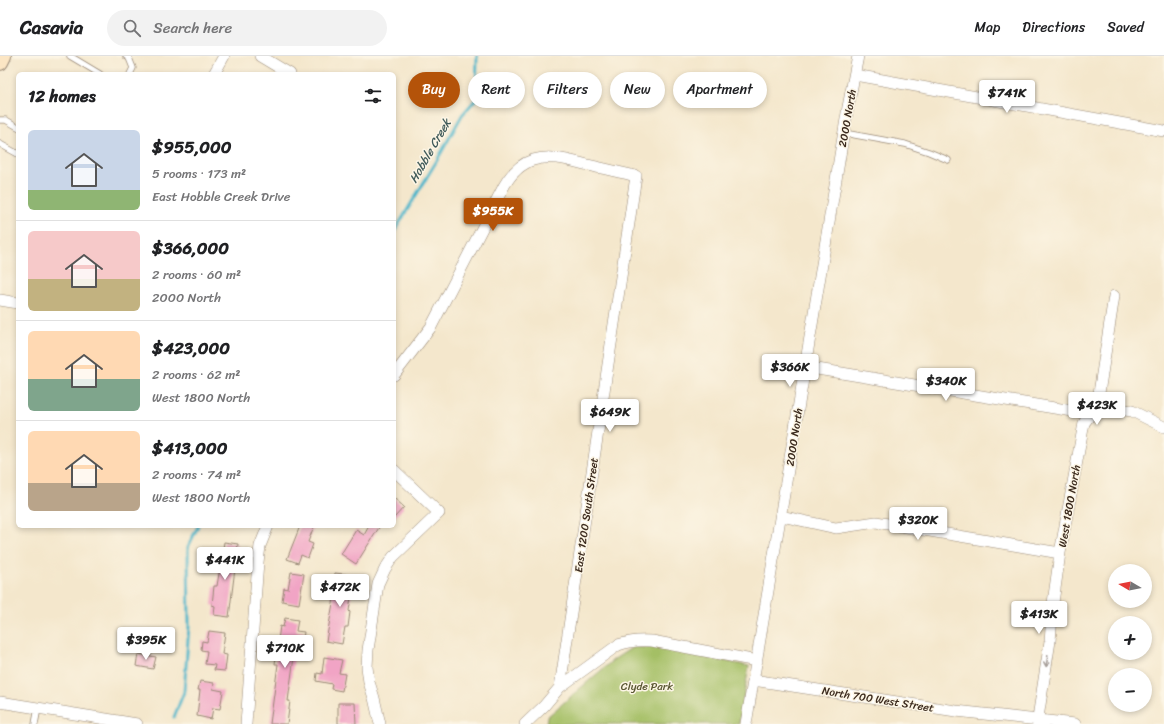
<!DOCTYPE html>
<html lang="en">
<head>
<meta charset="utf-8">
<style>
  body { margin:0; font-family:Sriracha,sans-serif; background:#f2f2f2; color:#202124; height:100vh; display:flex; flex-direction:column; font-size:15px; white-space:nowrap }
  * { box-sizing:border-box; margin:0 }
  p { font-size:13px; color:#757577 }
  .icon { flex:none; width:22px; height:22px; fill:none; stroke:currentColor; stroke-width:2; stroke-linecap:round; stroke-linejoin:round }
  .map { position:relative; flex:1; overflow:hidden }
  .panel { position:absolute; left:16px; top:16px; width:380px; height:456px; display:flex; flex-direction:column; background:#fff; border-radius:6px; box-shadow:0 2px 6px #0003 }
  .panel>* { flex:none }
  .guide { position:absolute; left:408px; top:16px; width:380px; height:36px; display:flex; gap:8px }
  .needle { width:26px; rotate:280deg }
  .controls { position:absolute; left:1108px; top:508px; display:grid; gap:8px }
  .controls a { display:grid; place-items:center; width:44px; height:44px; border-radius:50%; background:#fff; box-shadow:0 2px 6px #0003; font-size:20px }
  .price { position:absolute; translate:-50% -34px; padding:0 9px; border-radius:4px; background:#fff; color:#222; font-size:13px; line-height:26px; filter:drop-shadow(0 1px 2px #0008) }
  .price::after { content:''; position:absolute; left:50%; top:24px; width:12px; height:9px; margin-left:-6px; background:inherit; clip-path:polygon(0 0,100% 0,50% 100%) }
  .price.selected { background:#b45309; color:#fff }
  ul { padding:0; list-style:none }
  li { display:flex; align-items:center; gap:12px; height:100px; padding:0 12px }
  li+li { border-top:1px solid #e0e0e0 }
  li span { display:grid; place-items:center; flex:none; width:112px; height:80px; border-radius:6px; color:#555 }
  li>.icon { margin-inline-start:auto }
  span .icon { width:48px; height:48px; fill:#fffc; stroke-width:1 }
  li b { font-size:17px }
  h2 { display:flex; justify-content:space-between; align-items:center; height:48px; padding:0 12px; font-size:17px }
  .chip { padding:0 14px; border-radius:18px; background:#fff; box-shadow:0 2px 6px #0003; font-size:14px; line-height:36px }
  .chip.selected { background:#b45309; color:#fff }
  header { display:flex; align-items:center; gap:24px; box-sizing:border-box; height:56px; padding:0 20px; background:#fff; border-bottom:1px solid #e0e0e0 }
  header strong { font-size:19px }
  nav { display:flex; gap:22px; margin-inline-start:auto; font-size:14px }
  .search { width:280px; height:36px; background:#f2f2f2; display:flex; align-items:center; gap:10px; box-sizing:border-box; padding:0 14px; border-radius:22px; color:#757577; font-size:15px }
  .map>svg:first-child { display:block }
  .green { fill:#a4bf65; stroke:#707442 }
  .lines { fill:none; stroke-linecap:round; stroke-linejoin:round }
  .stream { stroke:#4cb6ca; stroke-width:3 }
  .building { fill:#f1a4c5 }
  .lane-casing { stroke:#988875; stroke-width:7 }
  .street-casing { stroke:#988875; stroke-width:12 }
  .secondary-casing { stroke:#988875; stroke-width:18 }
  .lane { stroke:#fff; stroke-width:5.5 }
  .street { stroke:#fff; stroke-width:11 }
  .secondary { stroke:#fce6c4; stroke-width:16 }
  .oneway { stroke:#a79f9a }
  .labels { text-anchor:middle; stroke-width:3; stroke-linejoin:round; paint-order:stroke }
  .street-label { font-size:11px; fill:#3b2a1e; stroke:#fcf5e5 }
  .park-label { font-size:11px; fill:#5a5733; stroke:#fcf5e5 }
  .water-label { font-size:12px; font-style:italic; fill:#415b5a; stroke:#fcf5e5 }
</style>
</head>
<body>
<header>
<strong>Casavia</strong>
<div class="search"><svg class="icon" aria-label="search" viewBox="0 0 24 24"><circle cx="10" cy="10" r="6"/><path d="M15 15l6 6"/></svg>Search here</div>
<nav><a>Map</a><a>Directions</a><a>Saved</a></nav>
</header>
<div class="map">
<svg width="1164" height="668" viewBox="0 0 1164 668">
  <rect width="100%" height="100%" fill="#fcf5e5"/>
  <filter id="ink" filterUnits="userSpaceOnUse"><feTurbulence type="fractalNoise" baseFrequency=".025" numOctaves="2"/><feDisplacementMap in="SourceGraphic" scale="8" xChannelSelector="R" yChannelSelector="G"/><feConvolveMatrix kernelMatrix="1 2 1 2 8 2 1 2 1" color-interpolation-filters="sRGB"/></filter>
  <filter id="wash" filterUnits="userSpaceOnUse"><feTurbulence type="fractalNoise" baseFrequency=".012" numOctaves="4" result="noise"/><feDisplacementMap in="SourceGraphic" scale="16" xChannelSelector="R" yChannelSelector="G"/><feGaussianBlur stdDeviation="0.9" result="paint"/><feColorMatrix in="noise" values="0 0 0 0 0 0 0 0 0 0 0 0 0 0 0 0 0 1.4 0 .05"/><feComposite in="paint" operator="in"/></filter>
  <g filter="url(#wash)">
    <rect width="100%" height="100%" fill="#f4e7cc"/>
    <!-- green -->
    <path class="green" d="M633 591 663 592 749 610 739 668H546L547 661 613 604Z"/>
    <g class="lines">
      <!-- stream -->
      <path class="stream" d="M394 176 436 106 462 59 476 43 477 0
        M174 661 184 636 189 570 188 491 198 470"/>
    </g>
    <g id="blocks">
      <!-- building -->
      <path class="building" d="M394 442 404 451 394 462Z
        M300 470H314L308 486 313 488 308 502 301 499 298 507 287 503Z
        M369 470H380L356 508 341 498 356 474 364 479Z
        M224 486 238 488 229 561 214 559 215 550 212 549 214 530H217Z
        M291 516 304 518 299 548 282 545 284 532 288 533Z
        M335 517 352 519 350 534H352L349 555 350 556 348 571H345L342 588 326 585 334 542 331 541Z
        M285 562 298 564 296 575 304 576 301 595 295 594 288 645H290L287 668H270L278 608H275L277 592 280 570 283 571Z
        M209 575 225 577 222 598 227 599 225 615 214 614 215 609 205 608 207 595 201 594 202 585 207 586Z
        M138 598 156 601 153 613 136 610Z
        M324 601 342 604 339 617 345 618 342 635 331 633 332 628 316 625 317 617 322 618Z
        M200 625 214 627 213 633 223 635 220 653 213 652 211 663 197 660 200 634H198Z
        M338 647H355L356 668H338Z"/>
    </g>
  </g>
  <g filter="url(#ink)">
    <use href="#blocks" fill-opacity="0" stroke="#988875" stroke-width="1"/>
    <g class="lines">
      <defs>
        <path id="lane" d="M70 0 100 18
          M126 0 129 2 133 12 130 18
          M0 64H6L18 71
          M844 77 905 88 929 96 948 104
          M0 88 18 98
          M35 668 38 652"/>
        <path id="street" d="M260 0 290 18
          M214 18 224 0
          M855 19 1164 75
          M0 244 18 247
          M805 311 1091 358
          M394 319 431 271 504 130C511 118 520 108 533 104 551 98 571 105 588 109 604 113 620 116 636 120L560 631
          M1097 350 1132 355 1164 371
          M781 460 836 472 876 466 1060 497
          M753 624 956 655 1075 668
          M0 646 137 668
          M246 668 258 506 260 490 268 470
          M380 668 374 642 369 626 367 611 368 594 378 528 385 513 393 501 439 457 394 414
          M525 668 544 650 560 631 618 589C629 585 640 584 652 585L757 605
          M746 668 848 51 858 0
          M1037 668 1050 585 1053 547 1060 497 1084 367 1097 350 1114 240"/>
        <path id="secondary" d="M0 6 3 0"/>
      </defs>
      <!-- lane casing -->
      <use href="#lane" class="lane-casing"/>
      <!-- street casing -->
      <use href="#street" class="street-casing"/>
      <!-- secondary casing -->
      <use href="#secondary" class="secondary-casing"/>
      <!-- lane -->
      <use href="#lane" class="lane"/>
      <!-- street -->
      <use href="#street" class="street"/>
      <!-- secondary -->
      <use href="#secondary" class="secondary"/>
    </g>
    <!-- one-way arrows -->
    <defs><path id="oneway-shaft" d="M-6 0H5M1.5-3L5.5 0L1.5 3" fill="none" stroke-width="1.6" stroke-linecap="round" stroke-linejoin="round"/></defs>
    <use class="oneway" href="#oneway-shaft" transform="translate(1047 605) rotate(99)"/>
  </g>
  <g class="labels">
    <!-- street labels -->
    <g class="street-label">
      <text transform="translate(847 62) rotate(-80)" y="4">2000 North</text>
      <text transform="translate(794 381) rotate(-81)" y="4">2000 North</text>
      <text transform="translate(1069 450) rotate(-80)" y="4">West 1800 North</text>
      <text transform="translate(586 459) rotate(-82)" y="4">East 1200 South Street</text>
      <text transform="translate(878 643) rotate(9)" y="4">North 700 West Street</text>
    </g>
    <!-- park labels -->
    <g class="park-label">
      <text x="647" y="634">Clyde Park</text>
    </g>
    <!-- water labels -->
    <g class="water-label">
      <text transform="translate(430 95) rotate(-60)" y="4">Hobble Creek</text>
    </g>
  </g>
</svg>
<div class="controls">
<a><svg class="needle" viewBox="-14 -14 28 28"><path d="M0-13l5 13h-10z" fill="#e53935"/><path d="M0 13l5-13h-10z" fill="#757577"/></svg></a>
<a>+</a>
<a>−</a>
</div>
<b class="price" style="left:1007px;top:58px">$741K</b>
<b class="price selected" style="left:493px;top:176px">$955K</b>
<b class="price" style="left:790px;top:332px">$366K</b>
<b class="price" style="left:946px;top:346px">$340K</b>
<b class="price" style="left:1097px;top:370px">$423K</b>
<b class="price" style="left:610px;top:377px">$649K</b>
<b class="price" style="left:918px;top:485px">$320K</b>
<b class="price" style="left:225px;top:525px">$441K</b>
<b class="price" style="left:340px;top:552px">$472K</b>
<b class="price" style="left:1039px;top:579px">$413K</b>
<b class="price" style="left:146px;top:605px">$395K</b>
<b class="price" style="left:285px;top:613px">$710K</b>
<div class="guide">
<a class="chip selected">Buy</a>
<a class="chip">Rent</a>
<a class="chip">Filters</a>
<a class="chip">New</a>
<a class="chip">Apartment</a>
</div>
<section class="panel">
<h2>12 homes<svg class="icon" aria-label="filters" viewBox="0 0 24 24"><path d="M4 7h16M4 17h16"/><circle cx="9" cy="7" r="2"/><circle cx="15" cy="17" r="2"/></svg></h2>
<ul>
<li><span style="background:linear-gradient(#c9d6e8 75%,#8fb573 0)"><svg class="icon" aria-label="home" viewBox="0 0 24 24"><path d="M3 11l9-7 9 7M6 9v11h12V9"/></svg></span><div><b>$955,000</b><p>5 rooms · 173 m²</p><p>East Hobble Creek Drive</p></div></li>
<li><span style="background:linear-gradient(#f6c9c9 60%,#c2b280 0)"><svg class="icon" aria-label="home" viewBox="0 0 24 24"><path d="M3 11l9-7 9 7M6 9v11h12V9"/></svg></span><div><b>$366,000</b><p>2 rooms · 60 m²</p><p>2000 North</p></div></li>
<li><span style="background:linear-gradient(#ffd9b3 60%,#7fa58c 0)"><svg class="icon" aria-label="home" viewBox="0 0 24 24"><path d="M3 11l9-7 9 7M6 9v11h12V9"/></svg></span><div><b>$423,000</b><p>2 rooms · 62 m²</p><p>West 1800 North</p></div></li>
<li><span style="background:linear-gradient(#ffd9b3 65%,#b9a48a 0)"><svg class="icon" aria-label="home" viewBox="0 0 24 24"><path d="M3 11l9-7 9 7M6 9v11h12V9"/></svg></span><div><b>$413,000</b><p>2 rooms · 74 m²</p><p>West 1800 North</p></div></li>
</ul>
</section>
</div>
</body>
</html>
